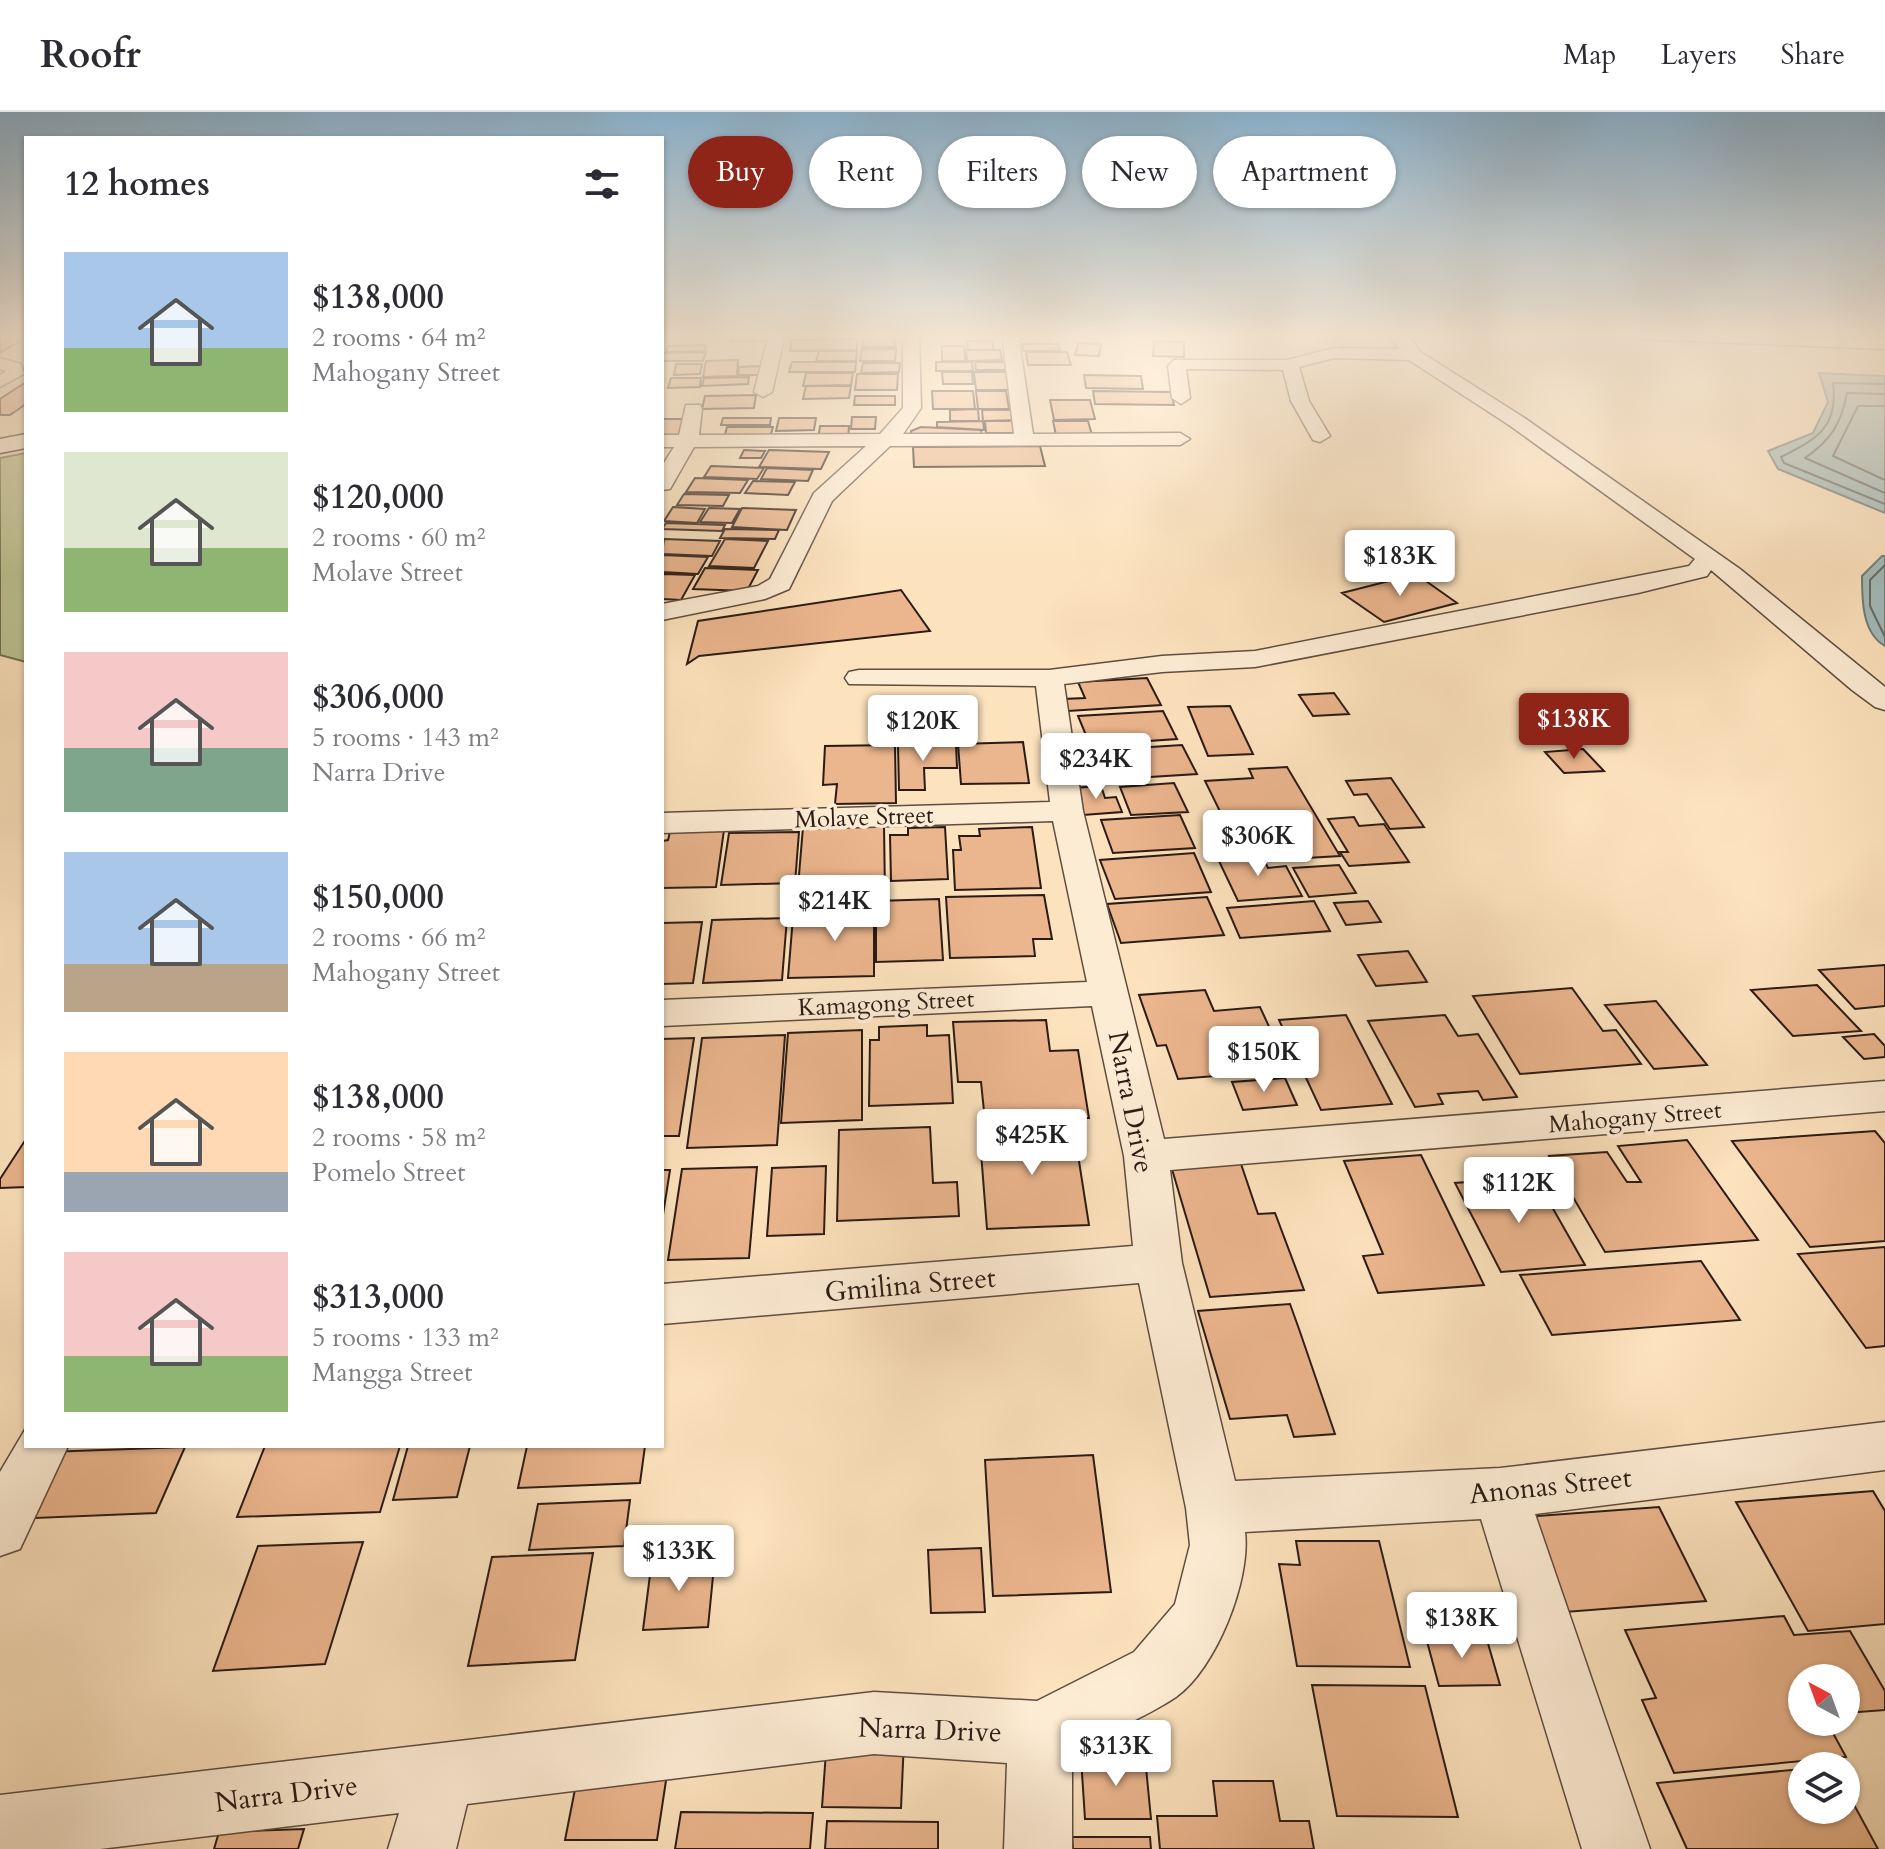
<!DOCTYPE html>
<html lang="en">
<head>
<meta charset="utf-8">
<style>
  body { margin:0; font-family:Cardo,serif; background:#f7f7f7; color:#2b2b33; height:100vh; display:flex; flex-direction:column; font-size:30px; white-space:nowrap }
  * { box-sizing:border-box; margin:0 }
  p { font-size:26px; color:#7c7c81 }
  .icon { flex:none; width:44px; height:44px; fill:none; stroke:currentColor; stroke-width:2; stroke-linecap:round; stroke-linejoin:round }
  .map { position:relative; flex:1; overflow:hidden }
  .sheet { position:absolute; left:24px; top:24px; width:640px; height:1312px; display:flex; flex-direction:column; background:#fff; border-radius:0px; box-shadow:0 2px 6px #0004 }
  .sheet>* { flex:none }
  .guide { position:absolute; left:688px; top:24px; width:760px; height:72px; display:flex; gap:16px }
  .needle { width:52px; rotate:319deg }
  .controls { position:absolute; left:1788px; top:1552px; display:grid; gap:16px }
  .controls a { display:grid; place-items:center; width:72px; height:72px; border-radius:50%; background:#fff; box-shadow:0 2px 6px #0004; font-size:40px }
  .price { position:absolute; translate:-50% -68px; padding:0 18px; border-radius:8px; background:#fff; color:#222; font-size:26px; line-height:52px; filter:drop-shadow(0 2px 4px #0008) }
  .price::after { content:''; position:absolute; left:50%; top:48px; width:24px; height:18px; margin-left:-12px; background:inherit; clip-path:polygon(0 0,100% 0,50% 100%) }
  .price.on { background:#8f2418; color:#fff }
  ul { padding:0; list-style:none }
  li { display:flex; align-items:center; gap:24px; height:200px; padding:0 40px }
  li span { display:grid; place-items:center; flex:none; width:224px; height:160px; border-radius:0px; color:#555 }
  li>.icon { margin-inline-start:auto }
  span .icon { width:96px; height:96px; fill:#fffc; stroke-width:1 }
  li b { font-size:34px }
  h2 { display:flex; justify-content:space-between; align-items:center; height:96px; padding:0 40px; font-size:34px }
  .tag { padding:0 28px; border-radius:36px; background:#fff; box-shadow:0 2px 6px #0004; font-size:28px; line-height:72px }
  .tag.on { background:#8f2418; color:#fff }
  header { display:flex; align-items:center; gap:48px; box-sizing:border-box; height:112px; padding:0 40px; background:#fff; border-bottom:2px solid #e1e1e2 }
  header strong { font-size:38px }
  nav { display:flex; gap:44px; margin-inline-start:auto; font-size:28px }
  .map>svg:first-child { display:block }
  .green { fill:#bdc392; stroke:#746f54; stroke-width:2 }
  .water { fill:#a2bcba; stroke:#727c78; stroke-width:2 }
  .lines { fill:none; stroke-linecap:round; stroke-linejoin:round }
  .shore { stroke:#666c68; stroke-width:2 }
  .building { fill:#ebb58d; stroke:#2b1b16; stroke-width:2 }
  .street-casing { stroke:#5f4d40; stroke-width:3 }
  .secondary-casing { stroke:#2b1b16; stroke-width:3 }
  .street { fill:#fdecd4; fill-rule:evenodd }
  .secondary { fill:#fdecd4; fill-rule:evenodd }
  .labels { text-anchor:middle; stroke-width:7; stroke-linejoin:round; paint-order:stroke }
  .street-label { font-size:24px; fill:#2b1b16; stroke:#fdecd4 }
  .near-street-label { font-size:28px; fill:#2b1b16; stroke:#fdecd4 }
</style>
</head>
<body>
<header>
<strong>Roofr</strong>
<nav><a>Map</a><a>Layers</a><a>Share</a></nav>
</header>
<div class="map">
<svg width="1885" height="1737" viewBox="0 0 1885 1737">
  <rect width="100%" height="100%" fill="#fce2bd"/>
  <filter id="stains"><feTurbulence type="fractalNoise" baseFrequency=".0025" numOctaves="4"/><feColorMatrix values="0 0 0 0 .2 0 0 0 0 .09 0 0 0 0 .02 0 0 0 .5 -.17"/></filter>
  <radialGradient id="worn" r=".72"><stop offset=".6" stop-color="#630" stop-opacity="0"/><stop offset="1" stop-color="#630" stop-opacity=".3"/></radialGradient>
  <!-- green -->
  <path class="green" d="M26 341V550L0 543V346Z"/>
  <!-- water -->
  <path class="water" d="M1819 261 1885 264V401L1778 357 1768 339 1813 321 1828 290Z
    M1882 444H1885V534C1862 521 1862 488 1862 464Z"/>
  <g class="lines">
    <!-- shore -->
    <path class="shore" d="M1885 272 1833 271C1839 316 1816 327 1781 345L1784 351 1885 392
      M1885 282 1847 281C1841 312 1831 328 1805 346L1885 381
      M1885 294H1858L1833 344 1885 368
      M1885 453 1870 468V494L1885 525"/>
  </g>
  <!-- building -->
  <path class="building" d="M734 222H771L768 229H730Z
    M26 223V225L0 241V224Z
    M863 223H894L895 235H863Z
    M857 227V238L790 239 792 228Z
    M967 229H992L994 238H968Z
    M1154 229 1184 230V245L1153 244Z
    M1078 231 1101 232 1099 244 1075 243Z
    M1022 232H1058L1060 239H1024Z
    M706 233 704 239 666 240 668 234Z
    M942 234H964L965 249H942Z
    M862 237H896L895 249H860Z
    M966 238H1000L1002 248 967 249Z
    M819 239H857L856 249H816Z
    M706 240 703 249H662V241Z
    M1026 240H1067L1071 253H1028Z
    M738 248 737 264 703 265 706 249Z
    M792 250H856L855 260H789Z
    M936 250H972L973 259H936Z
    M975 250H1005L1007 258H976Z
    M863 251H900L899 260 861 261Z
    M676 252H702L700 262 674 263Z
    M766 254 765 263H738L739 255Z
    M942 260H972L973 272H943Z
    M974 260H1009L1013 278H976Z
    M806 261H853L851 273 803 274Z
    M857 262H898L897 278H855Z
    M1084 263 1141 264 1143 277 1086 276Z
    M749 265 748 272 702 274 704 266Z
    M671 266H701L700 275 668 276Z
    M23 272H26V292L10 303H0V287Z
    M806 274H851L849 286 803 287Z
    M932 279H973L975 297H933Z
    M976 279H1006L1009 297H978Z
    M1093 279 1171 280 1174 293 1095 292Z
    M756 283 754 296 702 297 705 284Z
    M855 284H895V293H854Z
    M1050 288H1090L1095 307 1054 308Z
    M978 297 979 309H950V298Z
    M982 298H1014L1016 308 983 309Z
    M852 305H876L875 317H851Z
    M723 306H771L770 313H721Z
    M779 306H816L814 318 776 319Z
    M662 307H687L680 326H662Z
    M983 309 984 318 937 315V310Z
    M985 309H1015L1017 321H986Z
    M1053 309H1088L1092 323H1056Z
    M820 314H849L848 327H818Z
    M727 315H773L770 325 724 326Z
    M921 315 981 318 982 324 911 325V319Z
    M1040 334 1045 354 914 355 913 335Z
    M744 338 765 339 761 346H740Z
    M769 338 829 340 821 357 759 355Z
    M711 354 764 356 757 367 704 365Z
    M767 356 813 358 808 369 761 367Z
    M695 366 748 368 740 381 686 380Z
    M753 369 795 370 788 383 745 381Z
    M684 382 729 383 723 394 677 393Z
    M673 395 705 397 697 411 664 409Z
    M709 396 740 397 732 411 700 410Z
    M742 396 796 398 787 418 732 415Z
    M666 411 725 413 722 419 662 417Z
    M725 417 779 418 775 427 720 426Z
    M664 427 720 429 712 444 662 442Z
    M725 427 768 429 754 456 709 454Z
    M662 443 708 445 698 462 662 460Z
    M705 456 758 458 747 479 693 477Z
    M662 462 695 463 681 488 662 487Z
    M1416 462 1457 491 1384 510 1342 481Z
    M901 478 930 519 699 544 687 552 698 509Z
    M1147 566 1161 593 1068 599 1063 587 1085 586 1078 570Z
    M1334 581 1349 602 1313 604 1299 583Z
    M1230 594 1253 642 1208 644 1188 595Z
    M1163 599 1177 627 1090 633 1078 604Z
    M1023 630 1029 671 961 672 958 632Z
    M956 632 957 656H924L925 678H899L898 633Z
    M895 633 896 691 835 692 837 672 823 673 825 634Z
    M1182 633 1197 662 1102 668 1094 647H1106L1103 638Z
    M1583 637 1604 659 1564 661 1545 640Z
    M1287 655 1340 744 1272 748 1265 736 1239 738 1205 669 1253 666 1249 657Z
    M1391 666 1424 715 1390 717 1367 682 1354 683 1346 669Z
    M1174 671 1188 700 1131 703 1120 675Z
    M1101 674 1105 686 1116 685 1122 700 1083 703 1073 676Z
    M1180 703 1195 736 1113 741 1101 708Z
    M1354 705 1359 714 1384 712 1409 750 1349 754 1340 740H1348L1328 707Z
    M884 713 885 784 797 787 803 715Z
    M945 715 948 767 891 769 890 723H908V716Z
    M1032 715 1041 776 955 778 953 738H961L959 724H980L979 717Z
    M724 718 716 775 662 776V729L668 728 670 720Z
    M799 720 795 771 721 773 729 721Z
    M1194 741 1211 780 1115 787 1100 748Z
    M1261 742 1268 756 1286 754 1302 784 1238 789 1217 745Z
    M1339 753 1356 781 1309 785 1293 756Z
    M1044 783 1052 827H1033L1035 844 950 846 946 785Z
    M1207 785 1224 823 1121 831 1107 792Z
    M939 787 943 848 876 850V789Z
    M874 788V864L788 866 793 805 835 804 837 789Z
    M1314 789 1330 819 1240 826 1227 796Z
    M1368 789 1381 810 1346 813 1334 791Z
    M787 806 782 868 703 871 712 808Z
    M702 810 693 871 662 872V811Z
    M1408 839 1427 870 1376 874 1358 843Z
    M1885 853V894L1855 897 1819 858Z
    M1817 873 1861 919 1793 924 1751 878Z
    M1572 876 1603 919 1616 918 1641 952 1520 962 1473 884Z
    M1205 878 1214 899 1260 895 1289 958 1178 967 1166 933 1157 934 1139 883Z
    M1656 889 1707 953 1654 957 1605 893Z
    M1346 903 1392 992 1321 998 1279 908Z
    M1445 903 1458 924 1478 922 1517 985 1483 988 1478 979 1438 982 1443 992 1415 995 1368 909Z
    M1046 908 1050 939 1078 938 1089 1006 985 1009 981 970H958L953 910Z
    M927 913V924L949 923 953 991 869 994 870 928H879V915Z
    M862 918V1008L781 1011 788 921Z
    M1874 922 1885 934V945L1864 947 1843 925Z
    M785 923 777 1033 687 1036 702 926Z
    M694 926 679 1024H662V927Z
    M1285 966 1297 993 1243 998 1232 970Z
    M1073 1011 1089 1113 987 1117 979 1015Z
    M930 1015 933 1071 957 1070 959 1104 837 1109 839 1018Z
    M1875 1019 1885 1031V1129L1810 1135 1732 1029Z
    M26 1027V1075L0 1076V1067Z
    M1687 1028 1758 1128 1605 1140 1549 1044 1607 1040 1627 1070H1641L1618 1034Z
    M1421 1043 1484 1173 1378 1181 1363 1144 1383 1142 1344 1049Z
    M1240 1049 1258 1102 1275 1101 1304 1178 1210 1185 1171 1054Z
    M826 1054 824 1122 767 1124 772 1056Z
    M757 1055 749 1146 668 1148 682 1057Z
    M662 1058H670L662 1109Z
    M1535 1065 1585 1153 1501 1160 1455 1071Z
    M1885 1135V1234L1866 1236 1798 1142Z
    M1701 1149 1740 1208 1552 1223 1520 1163Z
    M1290 1192 1299 1217 1335 1322 1294 1325 1287 1303 1230 1307 1198 1199Z
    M265 1334H400L380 1400 237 1405Z
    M408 1334H470L457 1385 393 1388Z
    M527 1334H645L640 1371 518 1376Z
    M185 1335 156 1401 11 1407 46 1340Z
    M1093 1343 1111 1480 993 1484 985 1348Z
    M1873 1379 1885 1399V1512L1808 1519 1736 1390Z
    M630 1388 624 1434 529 1438 538 1392Z
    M1659 1395 1706 1489 1565 1500 1524 1405Z
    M1296 1429H1379L1410 1555 1297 1554 1279 1452 1300 1453Z
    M363 1430 325 1552 213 1559 258 1434Z
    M981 1436 985 1500 931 1501 928 1438Z
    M593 1441 575 1548 468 1554 492 1445Z
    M715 1444 708 1515 643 1518 652 1447Z
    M1784 1504 1794 1523 1850 1519 1885 1579V1598L1846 1601V1566H1802V1610H1827L1846 1645 1674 1661 1642 1588 1656 1586 1625 1518Z
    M1485 1521 1500 1573 1439 1574 1425 1522Z
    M1312 1573 1425 1574 1458 1705 1337 1704Z
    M827 1626 904 1628 901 1696 822 1695Z
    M1145 1645 1151 1707H1085L1081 1646Z
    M1802 1657V1698H1846V1678L1878 1737H1687L1657 1671Z
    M578 1662H667L657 1728H565Z
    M1213 1669H1273L1280 1709H1309L1314 1737H1160L1157 1704H1217Z
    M681 1700 813 1701 810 1737H675Z
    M827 1709 938 1710V1737H825Z
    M304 1717 298 1737H214L219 1720Z
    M1072 1725H1150L1151 1737H1073Z"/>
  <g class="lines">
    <defs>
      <path id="street" d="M769 222H785L772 280 763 285 754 280Z
        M903 222H919L921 296 903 322H1014L1002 222H1018L1033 322 1180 321 1190 327 1180 333 890 334 832 389 789 477 765 487 662 508V492L758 474 770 467 814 381 866 334 694 335 670 377 662 378V354L674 335H662V323H679L686 293H700L702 297 699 323 880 322 903 296Z
        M1392 222H1408L1419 239 1523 305 1740 457 1885 575V598L1875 595 1852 578 1711 458 1707 464 1638 481 1255 555 1162 560 1064 572 1083 699 1164 1027 1885 969V999L1170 1058 1182 1151 1235 1369 1500 1356 1885 1310V1358L1535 1402 1650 1737H1582L1481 1407 1245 1420C1251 1468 1216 1557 1176 1585 1145 1606 1105 1621 1072 1639V1737H1004L1007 1651 874 1642 467 1692 456 1737H388L399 1701 100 1737H0V1683L874 1580 1037 1589 1134 1540 1175 1492 1190 1433 1186 1396 1139 1171 662 1212V1172L1133 1134 1124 1044 1092 894 662 914V888L1087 870 1053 709 662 721V701L1050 690 1036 574 849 572 845 566 849 560 859 558H1049L1162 544 1255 539 1689 454 1695 447 1509 313 1409 248 1334 246 1299 255 1309 289 1330 324 1320 330 1313 328 1291 289 1283 258 1186 257 1190 286 1181 292 1172 286 1168 254 1174 248H1287L1334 236 1399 237 1390 225Z
        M1631 222 1885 227V237L1639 227Z
        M0 246 21 252 24 262 0 275V263L6 259 0 257Z
        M26 1316V1334H68L20 1437 0 1444V1360Z"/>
      <path id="secondary" d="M26 322V336L0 341V327Z"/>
    </defs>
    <!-- street casing -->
    <use href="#street" class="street-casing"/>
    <!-- secondary casing -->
    <use href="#secondary" class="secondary-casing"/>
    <!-- street -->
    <use href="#street" class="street"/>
    <!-- secondary -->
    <use href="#secondary" class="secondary"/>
  </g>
  <!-- sky -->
  <linearGradient id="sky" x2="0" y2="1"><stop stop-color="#8cb7d6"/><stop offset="0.48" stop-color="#fef2e1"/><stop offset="1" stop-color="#fef2e1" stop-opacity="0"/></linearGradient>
  <rect width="1885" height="466" fill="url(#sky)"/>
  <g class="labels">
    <!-- street labels -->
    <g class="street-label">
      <text transform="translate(864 705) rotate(-2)" y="8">Molave Street</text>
      <text transform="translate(886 891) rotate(-3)" y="8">Kamagong Street</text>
      <text transform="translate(1635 1005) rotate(-5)" y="8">Mahogany Street</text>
    </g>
    <!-- near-street labels -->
    <g class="near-street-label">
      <text transform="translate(1132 990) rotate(79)" y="10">Narra Drive</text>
      <text transform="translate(910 1172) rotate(-5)" y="10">Gmilina Street</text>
      <text transform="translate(1550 1373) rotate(-6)" y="10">Anonas Street</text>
      <text transform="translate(930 1617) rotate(2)" y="10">Narra Drive</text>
      <text transform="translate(286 1681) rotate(-7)" y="10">Narra Drive</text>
    </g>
  </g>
  <rect width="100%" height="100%" filter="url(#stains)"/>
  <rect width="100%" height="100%" fill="url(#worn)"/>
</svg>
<div class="controls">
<a><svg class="needle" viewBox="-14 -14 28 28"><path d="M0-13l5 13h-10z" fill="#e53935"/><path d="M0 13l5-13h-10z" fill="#7c7c81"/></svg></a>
<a><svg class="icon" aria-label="layers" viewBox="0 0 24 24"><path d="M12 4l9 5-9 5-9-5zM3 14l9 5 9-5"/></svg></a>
</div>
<b class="price" style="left:1400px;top:486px">$183K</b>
<b class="price on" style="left:1574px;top:649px">$138K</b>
<b class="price" style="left:923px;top:651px">$120K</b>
<b class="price" style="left:1096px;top:689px">$234K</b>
<b class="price" style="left:1258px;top:766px">$306K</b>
<b class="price" style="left:835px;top:831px">$214K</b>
<b class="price" style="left:1264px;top:982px">$150K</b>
<b class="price" style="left:1032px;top:1065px">$425K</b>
<b class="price" style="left:1519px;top:1113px">$112K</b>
<b class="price" style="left:679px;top:1481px">$133K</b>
<b class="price" style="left:1462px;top:1548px">$138K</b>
<b class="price" style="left:1116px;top:1676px">$313K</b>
<div class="guide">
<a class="tag on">Buy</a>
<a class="tag">Rent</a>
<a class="tag">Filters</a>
<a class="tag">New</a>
<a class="tag">Apartment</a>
</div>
<section class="sheet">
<h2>12 homes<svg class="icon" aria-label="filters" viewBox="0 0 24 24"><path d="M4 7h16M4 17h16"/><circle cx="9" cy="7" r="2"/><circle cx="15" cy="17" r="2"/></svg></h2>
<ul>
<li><span style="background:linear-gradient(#a9c7e8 60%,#8fb573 0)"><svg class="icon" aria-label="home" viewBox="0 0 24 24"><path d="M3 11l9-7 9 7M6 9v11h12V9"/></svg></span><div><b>$138,000</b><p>2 rooms · 64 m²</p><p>Mahogany Street</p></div></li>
<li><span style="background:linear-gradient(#dfe7d0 60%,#8fb573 0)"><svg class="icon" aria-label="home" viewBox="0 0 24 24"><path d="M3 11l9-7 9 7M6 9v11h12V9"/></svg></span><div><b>$120,000</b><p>2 rooms · 60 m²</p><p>Molave Street</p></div></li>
<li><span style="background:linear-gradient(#f6c9c9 60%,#7fa58c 0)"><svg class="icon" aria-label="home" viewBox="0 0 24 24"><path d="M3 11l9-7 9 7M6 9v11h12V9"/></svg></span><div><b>$306,000</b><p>5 rooms · 143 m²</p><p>Narra Drive</p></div></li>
<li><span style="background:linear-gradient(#a9c7e8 70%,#b9a48a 0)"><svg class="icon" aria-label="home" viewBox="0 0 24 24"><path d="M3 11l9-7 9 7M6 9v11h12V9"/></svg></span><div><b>$150,000</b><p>2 rooms · 66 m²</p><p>Mahogany Street</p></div></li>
<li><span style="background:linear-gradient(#ffd9b3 75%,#9aa5b1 0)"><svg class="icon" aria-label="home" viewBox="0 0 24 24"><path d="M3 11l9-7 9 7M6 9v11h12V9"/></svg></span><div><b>$138,000</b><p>2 rooms · 58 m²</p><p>Pomelo Street</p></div></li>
<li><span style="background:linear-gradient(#f6c9c9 65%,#8fb573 0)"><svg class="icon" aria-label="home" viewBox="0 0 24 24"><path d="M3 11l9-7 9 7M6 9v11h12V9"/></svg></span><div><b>$313,000</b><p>5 rooms · 133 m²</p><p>Mangga Street</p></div></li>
</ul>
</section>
</div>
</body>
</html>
